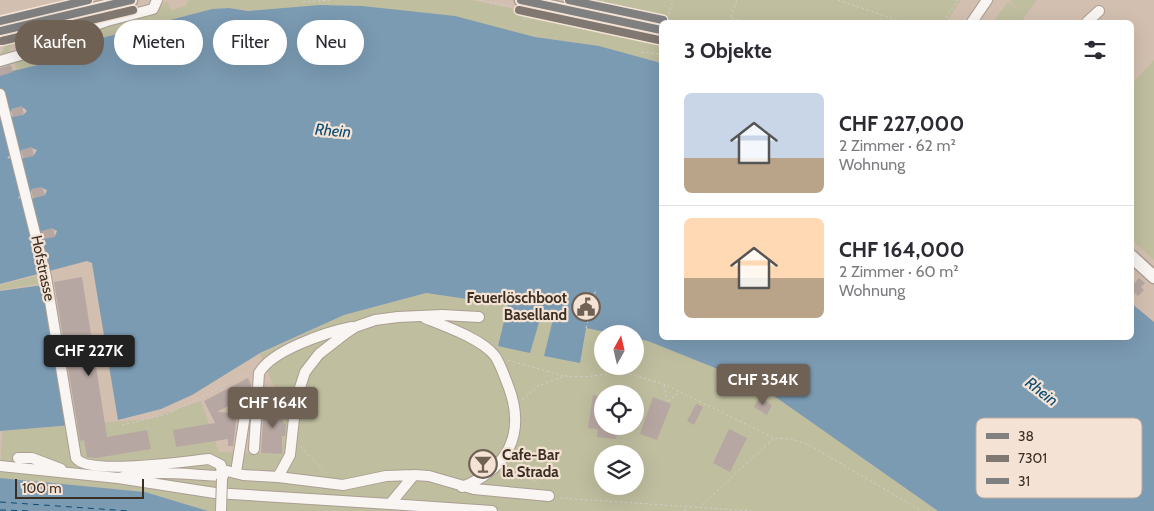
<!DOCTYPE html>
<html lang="de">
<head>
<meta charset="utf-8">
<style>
  body { margin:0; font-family:Cabin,sans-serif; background:#f7f7f7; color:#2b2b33; height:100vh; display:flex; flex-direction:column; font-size:19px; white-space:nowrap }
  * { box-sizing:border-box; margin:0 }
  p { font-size:16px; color:#7c7c81 }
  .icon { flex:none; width:28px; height:28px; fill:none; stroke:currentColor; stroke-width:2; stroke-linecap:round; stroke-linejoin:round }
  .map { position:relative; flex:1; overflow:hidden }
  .sheet { position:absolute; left:659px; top:20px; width:475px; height:320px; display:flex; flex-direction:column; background:#fff; border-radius:8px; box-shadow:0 5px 20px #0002 }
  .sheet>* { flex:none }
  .guide { position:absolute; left:15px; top:20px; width:475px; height:45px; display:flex; gap:10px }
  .needle { width:32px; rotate:8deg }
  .fabs { position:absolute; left:594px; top:325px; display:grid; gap:10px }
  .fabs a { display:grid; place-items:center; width:50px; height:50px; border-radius:50%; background:#fff; box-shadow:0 5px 20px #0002; font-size:25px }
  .scale { position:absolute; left:15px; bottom:12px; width:129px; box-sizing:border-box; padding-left:5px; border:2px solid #3b2f24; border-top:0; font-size:14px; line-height:18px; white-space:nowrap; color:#3b2f24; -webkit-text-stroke:4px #f4e2d4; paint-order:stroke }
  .price { position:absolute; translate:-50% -42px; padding:0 11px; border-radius:5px; background:#706155; color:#fff; font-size:16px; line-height:32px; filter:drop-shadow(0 1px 2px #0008) }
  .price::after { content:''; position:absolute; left:50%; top:30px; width:15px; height:11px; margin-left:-8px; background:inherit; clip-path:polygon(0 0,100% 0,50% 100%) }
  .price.selected { background:#222; color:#fff }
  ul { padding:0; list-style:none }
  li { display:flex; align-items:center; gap:15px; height:125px; padding:0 25px }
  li+li { border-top:1px solid #e1e1e2 }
  li span { display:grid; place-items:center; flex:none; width:140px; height:100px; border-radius:8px; color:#555 }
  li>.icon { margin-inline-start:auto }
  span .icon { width:60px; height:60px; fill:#fffc; stroke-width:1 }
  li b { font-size:21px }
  h2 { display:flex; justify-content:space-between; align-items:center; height:60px; padding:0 25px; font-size:21px }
  .pill { padding:0 18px; border-radius:22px; background:#fff; box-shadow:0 5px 20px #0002; font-size:18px; line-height:45px }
  .pill.selected { background:#706155; color:#fff }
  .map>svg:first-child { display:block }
  .green { fill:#bfbe9f; fill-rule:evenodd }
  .water { fill:#7b9bb3; fill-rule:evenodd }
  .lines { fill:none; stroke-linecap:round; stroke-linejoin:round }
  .ferry { stroke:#0a4d75; stroke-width:1; stroke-dasharray:6 5; stroke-linecap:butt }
  .building { fill:#b7a7a2 }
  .minor-casing { stroke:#ac9e92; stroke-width:12 }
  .major-casing { stroke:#ac9e92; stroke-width:15 }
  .path { stroke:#d2cdc8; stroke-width:1; stroke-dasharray:2.5 2.5; stroke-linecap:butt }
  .minor { stroke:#f8f5f3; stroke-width:10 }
  .major { stroke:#f8f5f3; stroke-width:12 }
  .minor-bridge-casing { stroke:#ac9e92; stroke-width:12; stroke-linecap:butt }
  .minor-bridge { stroke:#f8f5f3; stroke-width:10 }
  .bus-1-casing { stroke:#f4e2d4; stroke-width:11 }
  .bus-2-casing { stroke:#f4e2d4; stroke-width:11 }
  .bus-3-casing { stroke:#f4e2d4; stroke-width:11 }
  .bus-1 { stroke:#808080; stroke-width:8 }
  .bus-2 { stroke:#807871; stroke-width:8 }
  .bus-3 { stroke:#808080; stroke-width:8 }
  .labels { text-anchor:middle; stroke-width:4.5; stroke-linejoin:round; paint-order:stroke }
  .street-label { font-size:15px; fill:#3b2f24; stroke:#f4e2d4 }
  .poi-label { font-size:15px; font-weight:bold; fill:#3b2f24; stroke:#f4e2d4; text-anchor:end }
  .water-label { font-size:16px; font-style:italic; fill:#0a4d75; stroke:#f4e2d4 }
  .key { fill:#f4e2d4; stroke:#bcac9f; stroke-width:1 }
  .key-label { font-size:14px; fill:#3b2f24 }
</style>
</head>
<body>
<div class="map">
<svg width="1154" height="511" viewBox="0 0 1154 511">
  <rect width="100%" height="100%" fill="#d2bfb0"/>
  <!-- green -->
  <path class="green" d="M188 0H471L661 40V63L599 46 535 37 229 8 212 9 45 53 43 58 34 55 74 35 153 12 167 1 171 10 186 6Z
    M559 0H961L946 22H662Z
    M1011 0H1037L1021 22H993L1008 2 1024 14 1010 2Z
    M151 4 29 49 20 39 12 41 8 54 0 55 9 39Z
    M32 58 41 62 38 65 17 70 15 63Z
    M1154 60V260L1131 239V85Z
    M36 276 38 284 0 290V285Z
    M426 293 508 305 498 345 541 312 554 315 545 356 586 328 615 334H602V366H635V338L648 340 760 386 938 511H208L145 492 0 478 2 431 149 419 201 401 219 452 282 454 284 397 273 384 260 354 344 315ZM602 394H635V426H602ZM602 454H635V486H602Z"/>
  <!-- water -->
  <path class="water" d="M320 5 362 6 455 16 535 37 599 46 661 63V338H1131V303L1154 322V511H938L760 386 648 341 635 338V334H615L586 328 580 363 544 356 554 315 542 312 530 353 498 346 508 305 426 293 344 315 260 353 192 395 161 409 118 420 92 263 87 261 0 284V119L24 114 27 111 24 108 0 114V74L38 65 41 62 32 58 0 67V63L34 55 43 58 45 53 212 9 229 8 248 11ZM32 148 37 150 34 155 16 160 7 158 10 155ZM42 188 47 190 45 195 26 200 18 198 20 195ZM53 229 57 231 55 236 33 241 28 239 31 236Z
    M50 284 72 425 0 431V291Z
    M0 478 145 492 208 511H0Z"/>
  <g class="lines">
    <!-- ferry -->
    <path class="ferry" d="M0 502 129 511
      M0 510 33 511"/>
  </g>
  <!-- building -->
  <path class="building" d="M11 65 13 72 0 76V68Z
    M22 106 24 115 13 117 11 109Z
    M32 147 34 156 23 158 21 150Z
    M42 187 45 195 33 198 31 189Z
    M53 228 55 237 44 239 41 231Z
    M82 277 107 437 147 430 151 449 96 458 87 457 84 440 80 441 54 282Z
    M1139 278 1145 283 1141 287 1144 290 1138 296 1131 290V287Z
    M248 378 251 385V394L217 412 237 413 233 446H228V439L176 447 173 430 215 423 204 401Z
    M593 395 602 397V426H618L616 439 597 437 598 429 588 428Z
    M653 397 671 404 657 440 640 434Z
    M759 398 772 405 767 415 754 407Z
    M264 403 283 404V423L286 424 285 436H282V454L261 453Z
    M696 404 703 407 694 425 687 421Z
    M729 429 747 438 730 472 713 463Z"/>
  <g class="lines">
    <defs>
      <path id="minor" d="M972 22 987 0
        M1087 22 1099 11
        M0 61 31 52 73 33 107 21 153 9 157 0
        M0 94 46 277 76 458C88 476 187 461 209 459L221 465 222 479
        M425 318C445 326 482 339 495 356 501 365 505 378 509 388 526 435 507 469 462 487
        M254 449 259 373C272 350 327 332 352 327
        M18 458H32L61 469
        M0 466 118 478C152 469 188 475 223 476
        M223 470 243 475 278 477 290 455 296 400 305 372 319 354 346 333 355 327 375 320 398 317 442 315 479 317
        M236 472 245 415 257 400
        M278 477 343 485 386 476 414 475 429 476 474 489 549 496
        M118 478 215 493 390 504 414 475
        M390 504 492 511"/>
      <path id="major" d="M521 0 661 30
        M0 31 131 0
        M1131 256 1154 277"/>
    </defs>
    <!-- minor casing -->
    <use href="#minor" class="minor-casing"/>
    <!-- major casing -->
    <use href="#major" class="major-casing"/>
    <!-- path -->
    <path class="path" d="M480 0 514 7
      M838 0 903 22
      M303 2 332 0
      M601 6 603 0
      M732 18 744 22
      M524 19 539 18 541 14
      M667 19 673 0
      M729 22 737 0
      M943 22 958 0
      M1 51 6 41
      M641 52 661 54
      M586 328 596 289
      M508 360 564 376
      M664 385 667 401
      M522 400 538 386 565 376 584 377 622 372 664 384 774 438 791 439 809 445 922 511
      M668 401 680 392
      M122 425 167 414 249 373
      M301 447 326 473
      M516 456 523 468 538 485
      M560 498 753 511
      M702 505 774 438
      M685 511V506"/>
    <!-- minor -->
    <use href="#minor" class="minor"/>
    <!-- major -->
    <use href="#major" class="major"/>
    <defs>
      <path id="minor-bridge" d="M221 511 222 479"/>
    </defs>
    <!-- minor-bridge casing -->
    <use href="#minor-bridge" class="minor-bridge-casing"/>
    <!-- minor-bridge -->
    <use href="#minor-bridge" class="minor-bridge"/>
    <defs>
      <path id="bus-1" d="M521 0 661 30
        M0 31 131 0"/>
      <path id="bus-2" d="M519 10 659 40
        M2 41 133 10"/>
      <path id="bus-3" d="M569 0 663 20
        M0 21 88 0"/>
    </defs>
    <!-- bus-1 casing -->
    <use href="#bus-1" class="bus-1-casing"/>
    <!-- bus-2 casing -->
    <use href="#bus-2" class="bus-2-casing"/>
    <!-- bus-3 casing -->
    <use href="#bus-3" class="bus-3-casing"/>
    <!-- bus-1 -->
    <use href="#bus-1" class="bus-1"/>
    <!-- bus-2 -->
    <use href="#bus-2" class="bus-2"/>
    <!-- bus-3 -->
    <use href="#bus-3" class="bus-3"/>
  </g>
  <!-- icons -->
  <defs>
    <symbol id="civic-ring" viewBox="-11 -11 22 22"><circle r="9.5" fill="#f4e2d4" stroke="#706155" stroke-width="1.5"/><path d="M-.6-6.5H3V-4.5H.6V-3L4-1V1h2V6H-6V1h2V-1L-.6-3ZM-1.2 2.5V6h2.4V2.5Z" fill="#706155"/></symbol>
    <symbol id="bar-ring" viewBox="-11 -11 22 22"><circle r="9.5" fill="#f4e2d4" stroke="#706155" stroke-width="1.5"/><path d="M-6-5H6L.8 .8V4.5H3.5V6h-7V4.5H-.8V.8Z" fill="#706155"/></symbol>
  </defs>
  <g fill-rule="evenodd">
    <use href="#civic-ring" x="570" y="291" width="32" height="32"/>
    <use href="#bar-ring" x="467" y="448" width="32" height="32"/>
  </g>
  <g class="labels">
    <!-- street labels -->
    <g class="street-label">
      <text transform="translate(43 268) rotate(78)" y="5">Hofstrasse</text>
    </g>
    <!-- poi labels -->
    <g class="poi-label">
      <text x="567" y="303">Feuerlöschboot<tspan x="567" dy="17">Baselland</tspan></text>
      <text x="502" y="460" text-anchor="start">Cafe-Bar<tspan x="502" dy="17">la Strada</tspan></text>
    </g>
    <!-- water labels -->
    <g class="water-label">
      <text transform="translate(333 130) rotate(5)" y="6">Rhein</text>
      <text transform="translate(1042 391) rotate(38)" y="6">Rhein</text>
    </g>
  </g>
  <!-- legend -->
  <rect x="976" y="418" width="166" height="80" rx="8" class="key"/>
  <rect x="986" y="433" width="23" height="6" fill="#808080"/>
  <rect x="986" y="455" width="23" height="7" fill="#807871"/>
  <rect x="986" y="478" width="23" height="6" fill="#808080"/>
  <g class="key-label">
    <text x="1018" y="441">38</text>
    <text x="1018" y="463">7301</text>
    <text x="1018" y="486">31</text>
  </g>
</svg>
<div class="fabs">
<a><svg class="needle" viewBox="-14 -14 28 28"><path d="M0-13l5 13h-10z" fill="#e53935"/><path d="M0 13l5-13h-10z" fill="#7c7c81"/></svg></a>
<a><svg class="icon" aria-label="locate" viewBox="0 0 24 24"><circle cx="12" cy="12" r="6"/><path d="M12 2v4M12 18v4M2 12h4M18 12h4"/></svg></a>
<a><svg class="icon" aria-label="layers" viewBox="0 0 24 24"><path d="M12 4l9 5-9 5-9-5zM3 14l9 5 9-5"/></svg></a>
</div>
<div class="scale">100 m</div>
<b class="price selected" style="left:89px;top:377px">CHF 227K</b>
<b class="price" style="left:763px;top:406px">CHF 354K</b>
<b class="price" style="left:273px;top:429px">CHF 164K</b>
<div class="guide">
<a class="pill selected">Kaufen</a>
<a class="pill">Mieten</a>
<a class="pill">Filter</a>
<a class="pill">Neu</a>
</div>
<section class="sheet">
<h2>3 Objekte<svg class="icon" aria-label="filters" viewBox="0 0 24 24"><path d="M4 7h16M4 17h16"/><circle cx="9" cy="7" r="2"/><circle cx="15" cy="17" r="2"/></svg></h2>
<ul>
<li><span style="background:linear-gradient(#c9d6e8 65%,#b9a48a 0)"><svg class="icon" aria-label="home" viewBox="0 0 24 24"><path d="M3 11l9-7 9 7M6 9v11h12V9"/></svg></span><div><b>CHF 227,000</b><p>2 Zimmer · 62 m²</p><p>Wohnung</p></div></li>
<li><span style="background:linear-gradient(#ffd9b3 60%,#b9a48a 0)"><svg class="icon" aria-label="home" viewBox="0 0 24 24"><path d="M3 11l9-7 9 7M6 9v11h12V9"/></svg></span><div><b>CHF 164,000</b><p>2 Zimmer · 60 m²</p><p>Wohnung</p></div></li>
</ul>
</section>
</div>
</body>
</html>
